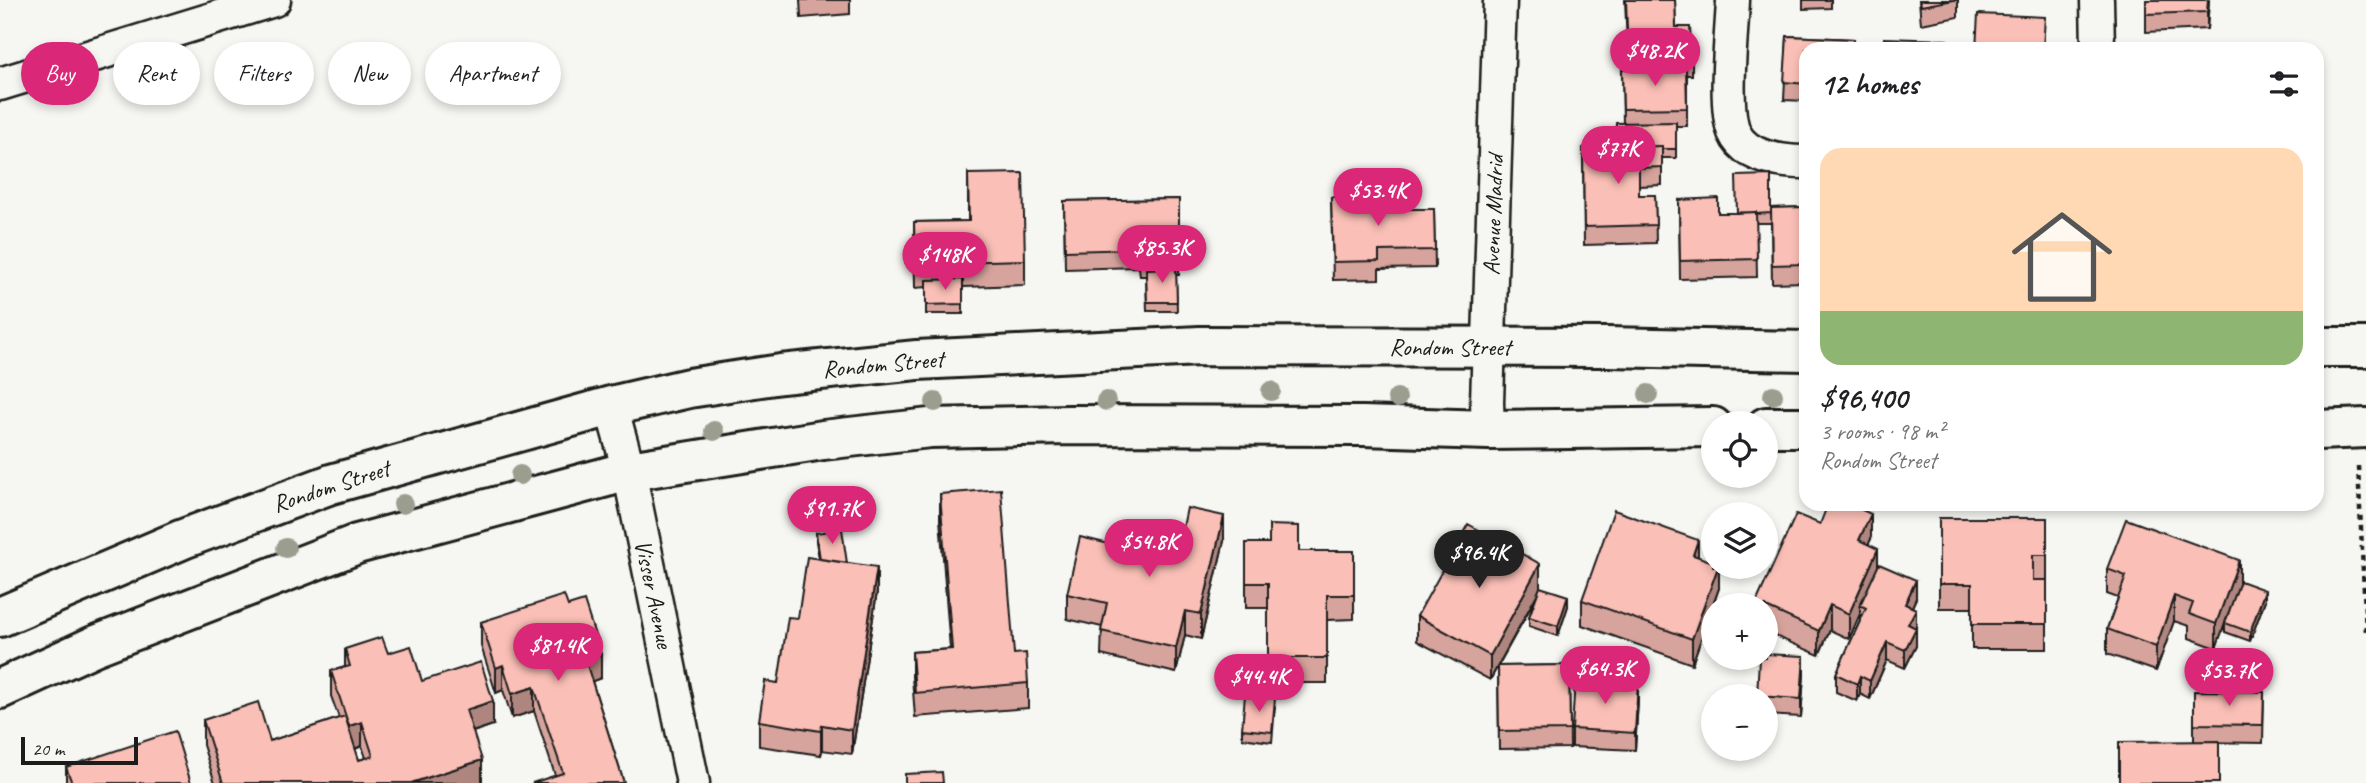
<!DOCTYPE html>
<html lang="en">
<head>
<meta charset="utf-8">
<style>
  body { margin:0; font-family:Caveat,sans-serif; background:#f2f2f2; color:#202124; height:100vh; display:flex; flex-direction:column; font-size:26px; white-space:nowrap }
  * { box-sizing:border-box; margin:0 }
  p { font-size:23px; color:#757577 }
  .icon { flex:none; width:38px; height:38px; fill:none; stroke:currentColor; stroke-width:2; stroke-linecap:round; stroke-linejoin:round }
  .map { position:relative; flex:1; overflow:hidden }
  .drawer { position:absolute; left:1799px; top:42px; width:525px; height:469px; display:flex; flex-direction:column; background:#fff; border-radius:21px; box-shadow:0 4px 10px #0003 }
  .drawer>* { flex:none }
  .top-card { position:absolute; left:21px; top:42px; width:665px; height:63px; display:flex; gap:14px }
  .tools { position:absolute; left:1701px; top:411px; display:grid; gap:14px }
  .tools a { display:grid; place-items:center; width:77px; height:77px; border-radius:50%; background:#fff; box-shadow:0 4px 10px #0003; font-size:35px }
  .scale { position:absolute; left:21px; bottom:18px; width:117px; box-sizing:border-box; padding-left:7px; border:4px solid #1c1c1c; border-top:0; font-size:19px; line-height:24px; white-space:nowrap; color:#1c1c1c; -webkit-text-stroke:5px #f6f6f2; paint-order:stroke }
  .price { position:absolute; translate:-50% -60px; padding:0 16px; border-radius:24px; background:#db2777; color:#fff; font-size:23px; line-height:46px; filter:drop-shadow(0 2px 4px #0008) }
  .price::after { content:''; position:absolute; left:50%; top:42px; width:21px; height:16px; margin-left:-10px; background:inherit; clip-path:polygon(0 0,100% 0,50% 100%) }
  .price.selected { background:#222; color:#fff }
  ul { padding:0; list-style:none }
  li { display:grid; align-content:center; gap:14px; height:371px; padding:0 21px }
  li span { display:grid; place-items:center; height:217px; border-radius:21px; color:#555 }
  li>.icon { margin-inline-start:auto }
  span .icon { width:126px; height:126px; fill:#fffc; stroke-width:1 }
  li b { font-size:30px }
  h2 { display:flex; justify-content:space-between; align-items:center; height:84px; padding:0 21px; font-size:30px }
  .chip { padding:0 24px; border-radius:32px; background:#fff; box-shadow:0 4px 10px #0003; font-size:24px; line-height:63px }
  .chip.selected { background:#db2777; color:#fff }
  .map>svg:first-child { display:block }
  .lines { fill:none; stroke-linecap:round; stroke-linejoin:round }
  .minor-casing { stroke:#1c1c1c; stroke-width:37 }
  .tertiary-casing { stroke:#1c1c1c; stroke-width:44 }
  .path { stroke:#1c1c1c; stroke-width:4.5; stroke-dasharray:5 5; stroke-linecap:butt }
  .minor { stroke:#f6f6f2; stroke-width:32 }
  .tertiary { stroke:#f6f6f2; stroke-width:38 }
  .tree { fill:#9b9d8e }
  .wall { fill:#d7a49d; stroke:#1c1c1c; stroke-width:2; fill-rule:evenodd }
  .shaded-wall { fill:#af867f; stroke:#1c1c1c; stroke-width:2 }
  .building { fill:#fabfb6; stroke:#1c1c1c; stroke-width:2 }
  .labels { text-anchor:middle; stroke-width:6; stroke-linejoin:round; paint-order:stroke }
  .street-label { font-size:24px; fill:#1c1c1c; stroke:#f6f6f2 }
</style>
</head>
<body>
<div class="map">
<svg width="2366" height="783" viewBox="0 0 2366 783">
  <rect width="100%" height="100%" fill="#f6f6f2"/>
  <filter id="ink" filterUnits="userSpaceOnUse"><feTurbulence type="fractalNoise" baseFrequency=".0143" numOctaves="2"/><feDisplacementMap in="SourceGraphic" scale="14" xChannelSelector="R" yChannelSelector="G"/><feConvolveMatrix kernelMatrix="1 2 1 2 8 2 1 2 1" color-interpolation-filters="sRGB"/></filter>
  <g filter="url(#ink)">
    <g class="lines">
      <defs>
        <path id="minor" d="M1733 0C1732 31 1723 105 1734 132 1745 158 1782 162 1806 162
          M2097 0 2098 49
          M0 84 274 0
          M611 406 629 471 693 783
          M1488 430 1487 402 1500 0"/>
        <path id="tertiary" d="M2317 347H2366
          M1766 427H1806
          M2317 430 2366 428
          M0 617 183 539 331 484 611 406 689 388 781 374 917 360 1200 346 1607 347 1806 351
          M0 689 94 646 357 544 629 471 823 440 930 428 1069 425 1363 426 1488 430 1713 427"/>
      </defs>
      <!-- minor casing -->
      <use href="#minor" class="minor-casing"/>
      <!-- tertiary casing -->
      <use href="#tertiary" class="tertiary-casing"/>
      <!-- path -->
      <path class="path" d="M2358 466 2366 633"/>
      <!-- minor -->
      <use href="#minor" class="minor"/>
      <!-- tertiary -->
      <use href="#tertiary" class="tertiary"/>
    </g>
    <!-- trees -->
    <g class="tree">
      <circle cx="1271" cy="391" r="10"/>
      <circle cx="1648" cy="394" r="10"/>
      <circle cx="1773" cy="395" r="10"/>
      <circle cx="1397" cy="398" r="10"/>
      <circle cx="1106" cy="401" r="10"/>
      <circle cx="935" cy="402" r="10"/>
      <circle cx="714" cy="431" r="10"/>
      <circle cx="520" cy="475" r="10"/>
      <circle cx="403" cy="504" r="10"/>
      <circle cx="286" cy="548" r="10"/>
    </g>
    <!-- wall -->
    <path class="wall" d="M800 0H850V14L801 18Z
      M1625 0H1675L1676 27 1692 57V75H1687V126H1676V158H1662V185L1639 186V195H1655L1656 243 1584 245 1583 148 1616 147 1623 123 1622 69H1628Z
      M1803 0H1831V8L1803 9Z
      M1919 0H1958V17L1921 24Z
      M2146 0H2209L2207 29 2146 32Z
      M1787 36 1854 39V49H1806V101L1784 100Z
      M968 174 1025 260V285L963 287V314H926V287L915 288 914 222 968 221Z
      M1331 197 1397 209H1434L1435 268 1379 269V279L1333 280Z
      M1179 199V275H1176L1177 311H1147L1146 276H1140L1139 267 1065 269 1064 201Z
      M1679 200 1718 213H1737L1771 208 1806 207V282L1772 283 1771 223H1756L1757 277 1680 279Z
      M940 494 1028 683V708L915 717 912 677V652L950 649 940 519Z
      M1939 518H2047V649H1972V608H1939Z
      M1820 524 1871 539 1868 544 1878 565 1916 598 1912 607 1916 627V646L1905 668 1887 660 1870 699 1860 694 1857 701 1836 692V674L1860 621V614L1849 639 1830 630 1819 655 1766 632V606H1756V603Z
      M816 533 877 592 852 754 822 750 821 755 759 746V721L778 683 819 558 816 542Z
      M1224 541 1201 639 1185 635 1176 673 1101 655 1102 627 1067 619V594L1126 548 1179 546Z
      M1269 543 1299 551H1354V619L1327 620V683H1268V608H1246V583Z
      M1719 567V588L1692 664 1582 625V600Z
      M2107 569 2239 584 2265 600 2250 641 2225 632V623L2216 648 2189 638V626L2174 621 2156 671 2107 654V629L2118 598 2107 594Z
      M1540 588 1568 606 1558 636 1529 626V617L1537 596 1498 666 1569 665 1570 748 1499 749 1498 666 1490 680 1417 641V616Z
      M568 606 601 678 592 681 624 783 555 775 534 711 512 718 503 690 496 693 481 646V622Z
      M345 649 388 653 422 681 493 725 473 732 482 783H215L203 745V720L270 741 339 718 331 696V671L345 667ZM362 746 366 758 359 760 355 749Z
      M1804 674 1801 717 1766 715V696Z
      M2194 691 2264 692 2263 743 2194 742Z
      M1638 700 1635 750 1572 747V729Z
      M1275 707 1272 742 1242 738V729Z
      M66 767 191 783H66Z"/>
    <!-- shaded-wall -->
    <path class="shaded-wall" d="M2208 0H2209L2207 29V12Z
      M1871 514V539L1859 565V540Z
      M1224 516V541L1201 639V614Z
      M1698 540V565L1693 555Z
      M1878 549V573L1860 605V614L1849 639V614Z
      M2239 560V585L2216 648V624Z
      M1540 564V589L1490 680V656Z
      M877 567V592L852 754V730Z
      M1718 567H1719V588L1692 664V639Z
      M1916 580V598L1905 622V604Z
      M2265 590V600L2250 641V632Z
      M1568 596V606L1558 636V626Z
      M2174 596V621L2156 671V647Z
      M1830 605V630L1819 655V631Z
      M1916 609V627L1908 642V624Z
      M1185 611V635L1176 673V648Z
      M1916 628V646L1905 668V650Z
      M1887 642V660L1870 699V681Z
      M601 654V678L585 684V659Z
      M1804 656V674L1801 717V699Z
      M503 665V690L496 693V668Z
      M1860 676V694L1857 701V684Z
      M1638 682V700L1635 750V733Z
      M534 687V711L512 718V694Z
      M493 701V725L466 734V710Z
      M362 722V746L349 751V726Z
      M822 725V750L821 755V731Z
      M482 760V783H411Z"/>
    <!-- building -->
    <path class="building" d="M1626 0H1675L1676 27H1690L1692 57 1628 60Z
      M1920 0H1954L1921 6Z
      M2146 0H2208L2207 12 2146 14Z
      M1978 14 2045 17 2043 49H1976Z
      M1787 36 1854 39 1853 49H1806V84L1784 82Z
      M1884 38 1947 40V49H1884Z
      M1686 67 1687 108 1623 109 1622 69Z
      M1676 122V149H1662V146L1616 147V123Z
      M1662 146V167L1639 168V195H1655L1656 225 1584 227 1583 148Z
      M1023 173 1025 260 915 263 914 222 969 221 968 174Z
      M1771 175V213L1756 214V212L1737 213 1736 176Z
      M1397 196V209H1434L1435 250 1379 251V261L1333 262 1331 197Z
      M1718 198V213L1756 212 1757 259 1680 261 1679 200Z
      M1179 199V257L1140 259 1139 249 1065 251 1064 201Z
      M1806 207V264L1772 265 1771 208Z
      M1176 268 1177 302H1147L1146 269Z
      M963 279V304L926 305V280Z
      M1001 489 1014 654 1026 653 1028 683 915 693 912 652 952 649 940 494Z
      M1828 504H1849L1871 514 1859 540 1878 549 1849 614 1830 605 1819 631 1766 607V606H1762L1756 603 1796 514 1820 524Z
      M1187 508 1224 516 1201 614 1185 611 1176 648 1101 631 1107 603 1067 594 1080 537 1126 548 1129 534 1179 546Z
      M1614 510 1698 540 1693 555 1713 562V567H1718L1692 639 1582 600Z
      M1939 518H2047V555H2033V580H2047V624H1972V584H1939Z
      M2126 519 2239 560 2216 624 2189 614 2193 603 2174 596 2156 647 2107 629 2126 576 2107 569Z
      M1468 524 1540 564 1490 656 1417 616Z
      M1269 525 1299 526V551H1354V595H1327V658H1268V583H1246V543H1269Z
      M842 529 847 563 820 559 816 533Z
      M807 557 877 567 852 730 822 725 821 731 759 721 765 681 778 683 788 617 798 618Z
      M1879 564 1916 580 1905 604 1916 609 1908 624 1916 628 1905 650 1887 642 1870 681 1860 676 1857 684 1836 674 1866 608 1860 605Z
      M2240 581 2265 590 2250 632 2225 623Z
      M1540 587 1568 596 1558 626 1529 617Z
      M564 595 568 606 584 601 601 654 585 659 624 783H532L563 773 534 687 512 694 503 665 496 668 481 622Z
      M382 637 388 653 411 646 422 681 481 662 493 701 466 710 482 760 411 783H223L203 720 258 702 270 741 345 716 359 760 373 756 362 722 349 726 331 671 350 666 345 649Z
      M1766 654 1804 656 1801 699 1757 696 1759 658H1766Z
      M1569 665 1570 730 1499 731 1498 666Z
      M1575 679 1638 682 1635 733 1572 729Z
      M2194 691 2264 692 2263 725 2194 724Z
      M1245 695 1275 698 1272 732 1242 729Z
      M175 731 191 783H72L66 767Z
      M2219 741V783H2119V742Z
      M942 772 943 783H905V774Z"/>
  </g>
  <g class="labels">
    <!-- street labels -->
    <g class="street-label">
      <text transform="translate(1493 215) rotate(-88)" y="8">Avenue Madrid</text>
      <text x="1450" y="355">Rondom Street</text>
      <text transform="translate(883 364) rotate(-5)" y="8">Rondom Street</text>
      <text transform="translate(331 486) rotate(-18)" y="8">Rondom Street</text>
      <text transform="translate(654 594) rotate(78)" y="8">Visser Avenue</text>
    </g>
  </g>
</svg>
<div class="tools">
<a><svg class="icon" aria-label="locate" viewBox="0 0 24 24"><circle cx="12" cy="12" r="6"/><path d="M12 2v4M12 18v4M2 12h4M18 12h4"/></svg></a>
<a><svg class="icon" aria-label="layers" viewBox="0 0 24 24"><path d="M12 4l9 5-9 5-9-5zM3 14l9 5 9-5"/></svg></a>
<a>+</a>
<a>−</a>
</div>
<div class="scale">20 m</div>
<b class="price" style="left:1655px;top:88px">$48.2K</b>
<b class="price" style="left:1618px;top:186px">$77K</b>
<b class="price" style="left:1378px;top:228px">$53.4K</b>
<b class="price" style="left:1162px;top:285px">$85.3K</b>
<b class="price" style="left:945px;top:292px">$148K</b>
<b class="price" style="left:832px;top:546px">$91.7K</b>
<b class="price" style="left:1149px;top:579px">$54.8K</b>
<b class="price selected" style="left:1479px;top:590px">$96.4K</b>
<b class="price" style="left:558px;top:683px">$81.4K</b>
<b class="price" style="left:1605px;top:706px">$64.3K</b>
<b class="price" style="left:2229px;top:708px">$53.7K</b>
<b class="price" style="left:1259px;top:714px">$44.4K</b>
<div class="top-card">
<a class="chip selected">Buy</a>
<a class="chip">Rent</a>
<a class="chip">Filters</a>
<a class="chip">New</a>
<a class="chip">Apartment</a>
</div>
<section class="drawer">
<h2>12 homes<svg class="icon" aria-label="filters" viewBox="0 0 24 24"><path d="M4 7h16M4 17h16"/><circle cx="9" cy="7" r="2"/><circle cx="15" cy="17" r="2"/></svg></h2>
<ul>
<li><span style="background:linear-gradient(#ffd9b3 75%,#8fb573 0)"><svg class="icon" aria-label="home" viewBox="0 0 24 24"><path d="M3 11l9-7 9 7M6 9v11h12V9"/></svg></span><div><b>$96,400</b><p>3 rooms · 98 m²</p><p>Rondom Street</p></div></li>
</ul>
</section>
</div>
</body>
</html>
